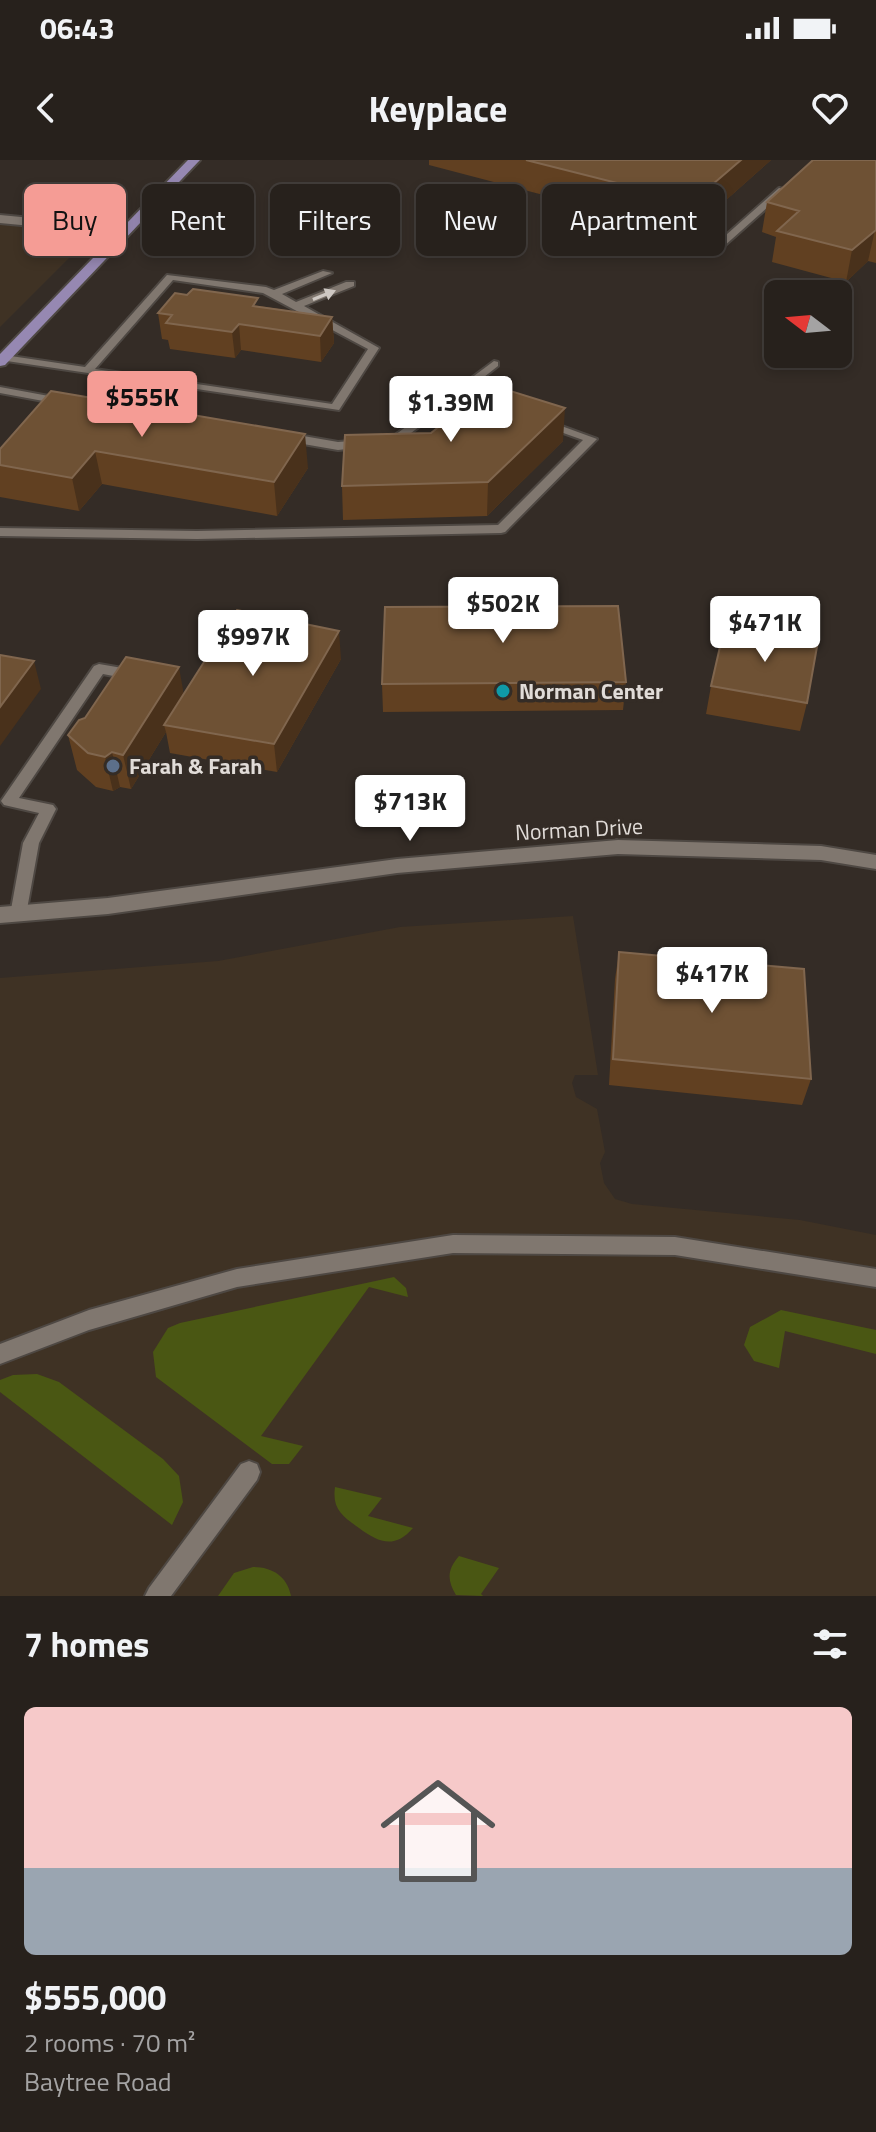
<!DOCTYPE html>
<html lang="en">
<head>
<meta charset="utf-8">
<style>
  body { margin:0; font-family:"Titillium Web",sans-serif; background:#2f2925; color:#f1f3f6; height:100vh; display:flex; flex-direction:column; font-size:30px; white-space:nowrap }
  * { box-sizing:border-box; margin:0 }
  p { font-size:26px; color:#a4a3a3 }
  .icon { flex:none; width:44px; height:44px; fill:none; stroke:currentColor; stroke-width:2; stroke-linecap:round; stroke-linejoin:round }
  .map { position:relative; height:1436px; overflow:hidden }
  .panel { display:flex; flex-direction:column; background:#27211c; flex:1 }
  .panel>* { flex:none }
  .guide { position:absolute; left:24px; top:24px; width:828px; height:72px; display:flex; gap:16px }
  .needle { width:52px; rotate:286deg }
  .tools { position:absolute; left:764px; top:120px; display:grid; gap:16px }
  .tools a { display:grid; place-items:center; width:88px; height:88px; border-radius:12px; background:#27211c; box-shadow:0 4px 12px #0003,0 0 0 2px #433e3b; font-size:40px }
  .price { position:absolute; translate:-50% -68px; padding:0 18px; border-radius:8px; background:#fff; color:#222; font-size:26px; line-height:52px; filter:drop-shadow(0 2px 4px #0008) }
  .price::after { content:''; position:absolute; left:50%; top:48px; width:24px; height:18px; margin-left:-12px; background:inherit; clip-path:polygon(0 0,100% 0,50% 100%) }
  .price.selected { background:#f59c95; color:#111 }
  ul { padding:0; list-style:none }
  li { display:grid; align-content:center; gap:16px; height:424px; padding:0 24px }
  li span { display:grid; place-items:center; height:248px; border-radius:12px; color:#555 }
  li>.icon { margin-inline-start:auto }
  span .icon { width:144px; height:144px; fill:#fffc; stroke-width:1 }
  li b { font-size:34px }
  h2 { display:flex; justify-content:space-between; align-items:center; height:96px; padding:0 24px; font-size:34px }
  .tag { padding:0 28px; border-radius:12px; background:#27211c; box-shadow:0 4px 12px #0003,0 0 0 2px #433e3b; font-size:28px; line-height:72px }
  .tag.selected { background:#f59c95; color:#111 }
  .status { display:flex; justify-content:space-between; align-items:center; height:56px; padding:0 40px; background:#27211c; direction:ltr }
  .status svg { height:22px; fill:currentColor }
  header { display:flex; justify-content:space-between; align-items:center; height:104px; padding:0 24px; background:#27211c; font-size:36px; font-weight:700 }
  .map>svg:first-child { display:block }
  .commercial { fill:#3f3224 }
  .green { fill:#4a5713 }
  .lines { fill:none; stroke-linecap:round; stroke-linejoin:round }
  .service-casing { stroke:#4e4843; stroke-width:4 }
  .minor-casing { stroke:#4e4843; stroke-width:4 }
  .tertiary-casing { stroke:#4e4843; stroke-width:4 }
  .primary-casing { stroke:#4e4843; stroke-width:4 }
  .service { fill:#80776f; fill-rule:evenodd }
  .minor { fill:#80776f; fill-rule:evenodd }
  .tertiary { fill:#80776f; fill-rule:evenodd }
  .primary { fill:#9688b2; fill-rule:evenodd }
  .wall { fill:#614021 }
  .shaded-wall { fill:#49311b }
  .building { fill:#6e5134; stroke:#80664e; stroke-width:2 }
  .oneway { fill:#cec8c3 }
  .culture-dot { fill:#0f9aa8; stroke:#342c26; stroke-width:3 }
  .service-dot { fill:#5c6f8a; stroke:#342c26; stroke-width:3 }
  .labels { text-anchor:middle; stroke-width:7; stroke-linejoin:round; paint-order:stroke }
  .poi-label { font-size:22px; font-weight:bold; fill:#e1dcd8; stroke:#342c26; text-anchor:start }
  .street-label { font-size:22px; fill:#e1dcd8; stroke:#342c26 }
</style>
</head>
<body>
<div class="status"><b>06:43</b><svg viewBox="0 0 49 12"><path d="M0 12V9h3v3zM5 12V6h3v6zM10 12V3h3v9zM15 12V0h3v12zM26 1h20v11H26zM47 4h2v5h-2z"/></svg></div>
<header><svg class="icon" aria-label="back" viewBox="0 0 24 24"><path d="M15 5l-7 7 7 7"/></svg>Keyplace<svg class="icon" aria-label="heart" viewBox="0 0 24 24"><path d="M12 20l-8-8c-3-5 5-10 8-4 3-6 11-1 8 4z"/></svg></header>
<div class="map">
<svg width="876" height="1436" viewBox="0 0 876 1436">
  <rect width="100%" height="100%" fill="#342c26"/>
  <!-- commercial -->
  <path class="commercial" d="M0 64 79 73 85 82 0 167Z
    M573 756 598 915H575L572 923 576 937 597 949 605 992 600 1003 604 1023 615 1039 632 1044 800 1060 876 1075V1436H0V818L218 801 400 767Z"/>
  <!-- green -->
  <path class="green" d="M394 1117 406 1128 408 1137 369 1127 261 1276 303 1286 289 1304H272L156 1217 153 1192 168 1168 180 1163Z
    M781 1150 876 1170V1194L785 1171 779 1208 754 1201 744 1185 750 1167Z
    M37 1214 59 1222 163 1299 179 1316 183 1342 172 1365 0 1232V1220L13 1215Z
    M335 1327 382 1338 368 1356 413 1368C395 1389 379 1383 359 1368 342 1356 332 1349 335 1327Z
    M459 1396 499 1408 481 1434 483 1436 456 1435C447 1420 447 1410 459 1396Z
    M253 1407C272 1407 287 1416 291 1436H218L234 1413Z"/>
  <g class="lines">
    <defs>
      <path id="service" d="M779 28 787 30 714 95H708V91Z
        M323 111 332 113 282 134 296 142 346 122H354V126L304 146 379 188 339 250 0 200V196L4 195 85 207 167 115 266 127 274 130ZM173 120 263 133 368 189 332 244 95 209Z
        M494 201 498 202V206L465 232 496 243V247H488L458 237 398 283 338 290 286 281 280 277 286 273 338 282 391 278Z
        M0 227 65 239 71 242 65 245 0 233Z
        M545 260 597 279 505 372 501 373 197 379 0 376V368L197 371 498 365 583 280 541 265 539 263Z
        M99 504 134 510 141 515 134 520 103 514 19 638 53 645 56 649 39 683 26 755 24 759H12L10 755 23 683 39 653 4 645 1 641 94 506Z
        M453 1075 675 1077 876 1109V1127L675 1095 453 1093 237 1127 89 1170 0 1204V1184L89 1150 237 1109Z
        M249 1301 257 1304 260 1312 257 1320 171 1436H145L149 1428 241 1304Z"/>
      <path id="minor" d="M0 55 126 67 132 71 126 75 0 63Z"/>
      <path id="tertiary" d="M618 680 821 686 876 695V709L821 700 618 694 397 713 108 754 0 763V747L108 738 397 699Z"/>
      <path id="primary" d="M188 0H200L5 205 0 206V194Z"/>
    </defs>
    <!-- service casing -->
    <use href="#service" class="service-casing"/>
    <!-- minor casing -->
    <use href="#minor" class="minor-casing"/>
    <!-- tertiary casing -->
    <use href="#tertiary" class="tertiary-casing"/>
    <!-- primary casing -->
    <use href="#primary" class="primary-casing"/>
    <!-- service -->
    <use href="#service" class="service"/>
    <!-- minor -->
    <use href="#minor" class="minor"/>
    <!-- tertiary -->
    <use href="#tertiary" class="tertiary"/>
    <!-- primary -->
    <use href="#primary" class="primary"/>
  </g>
  <!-- wall -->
  <path class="wall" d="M429 0H771L689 73 429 5Z
    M876 0V103L868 101 846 122 772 102 776 77 762 72 767 42Z
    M187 135 332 157 334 183 321 202 241 190 235 198 170 189 168 180 162 179 158 153Z
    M51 231 308 308 277 356 102 324 79 351 0 337V289Z
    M431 273 563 281 487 356 343 360 342 326Z
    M341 499 277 612 170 593 166 572 131 629 120 627 113 631 96 627 77 610 68 575 184 535Z
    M626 522 623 550 383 552 382 524Z
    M711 526 807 543 800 571 706 554Z
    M619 792 811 919 802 945 609 925 615 819Z"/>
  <!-- shaded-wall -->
  <path class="shaded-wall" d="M741 0H771L689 73 692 42Z
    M875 70 868 101 846 122 852 90Z
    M332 157 334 183 321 202 320 176Z
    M239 164 241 190 235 198 232 172Z
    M565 248 563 281 487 356 488 322Z
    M305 274 308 308 277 356 274 322Z
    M95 291 102 324 79 351 72 318Z
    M339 471 341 499 277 612 274 584Z
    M34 501 41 529 0 586V547Z
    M179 507 185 541 164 565 166 572 131 629 123 595Z
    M112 592 120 627 113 631 105 597Z"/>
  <!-- building -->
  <path class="building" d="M526 0H741L692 42Z
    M813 0H876V70L852 90 777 71 799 51 767 42Z
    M193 129 258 138 253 146 332 157 320 176 239 164 232 172 166 163 172 155 158 153 175 133 187 135Z
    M491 225 565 248 488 322 342 326 345 275 431 273Z
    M51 231 305 274 274 322 95 291 72 318 0 305V289Z
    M618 446 626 522 382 524 385 447Z
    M237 450 339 471 274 584 164 565Z
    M725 465 818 481 807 543 711 526Z
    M0 495 34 501 0 547Z
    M126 497 179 507 123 595 112 592 105 597 88 593 68 575 79 560 85 558Z
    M619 792 804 809 811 919 613 899Z"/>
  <!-- one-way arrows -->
  <defs><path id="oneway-solid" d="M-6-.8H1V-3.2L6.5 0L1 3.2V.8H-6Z" transform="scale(2)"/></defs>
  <use class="oneway" href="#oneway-solid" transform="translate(324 135) rotate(-22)"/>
  <!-- markers -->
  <circle class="culture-dot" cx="503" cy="531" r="8"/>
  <circle class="service-dot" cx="113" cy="606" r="8"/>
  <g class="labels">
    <!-- poi labels -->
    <g class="poi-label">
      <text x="519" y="539">Norman Center</text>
      <text x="129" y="614">Farah &amp; Farah</text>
    </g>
    <!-- street labels -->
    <g class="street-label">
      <text transform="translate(579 669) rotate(-3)" y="8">Norman Drive</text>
    </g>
  </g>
</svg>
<div class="tools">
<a><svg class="needle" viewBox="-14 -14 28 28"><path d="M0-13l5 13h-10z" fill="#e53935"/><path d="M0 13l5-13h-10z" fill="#a4a3a3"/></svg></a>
</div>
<b class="price selected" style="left:142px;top:279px">$555K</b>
<b class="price" style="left:451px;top:284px">$1.39M</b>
<b class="price" style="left:503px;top:485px">$502K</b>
<b class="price" style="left:765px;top:504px">$471K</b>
<b class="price" style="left:253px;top:518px">$997K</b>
<b class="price" style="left:410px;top:683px">$713K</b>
<b class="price" style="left:712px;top:855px">$417K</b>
<div class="guide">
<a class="tag selected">Buy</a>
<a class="tag">Rent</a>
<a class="tag">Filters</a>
<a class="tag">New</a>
<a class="tag">Apartment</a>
</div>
</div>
<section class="panel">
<h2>7 homes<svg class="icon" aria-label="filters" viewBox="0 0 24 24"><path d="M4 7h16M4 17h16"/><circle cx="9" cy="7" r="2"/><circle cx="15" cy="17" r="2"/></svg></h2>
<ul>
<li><span style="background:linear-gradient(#f6c9c9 65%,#9aa5b1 0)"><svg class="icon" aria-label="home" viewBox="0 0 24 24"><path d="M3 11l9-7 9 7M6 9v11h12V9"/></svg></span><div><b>$555,000</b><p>2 rooms · 70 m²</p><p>Baytree Road</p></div></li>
</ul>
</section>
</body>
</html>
